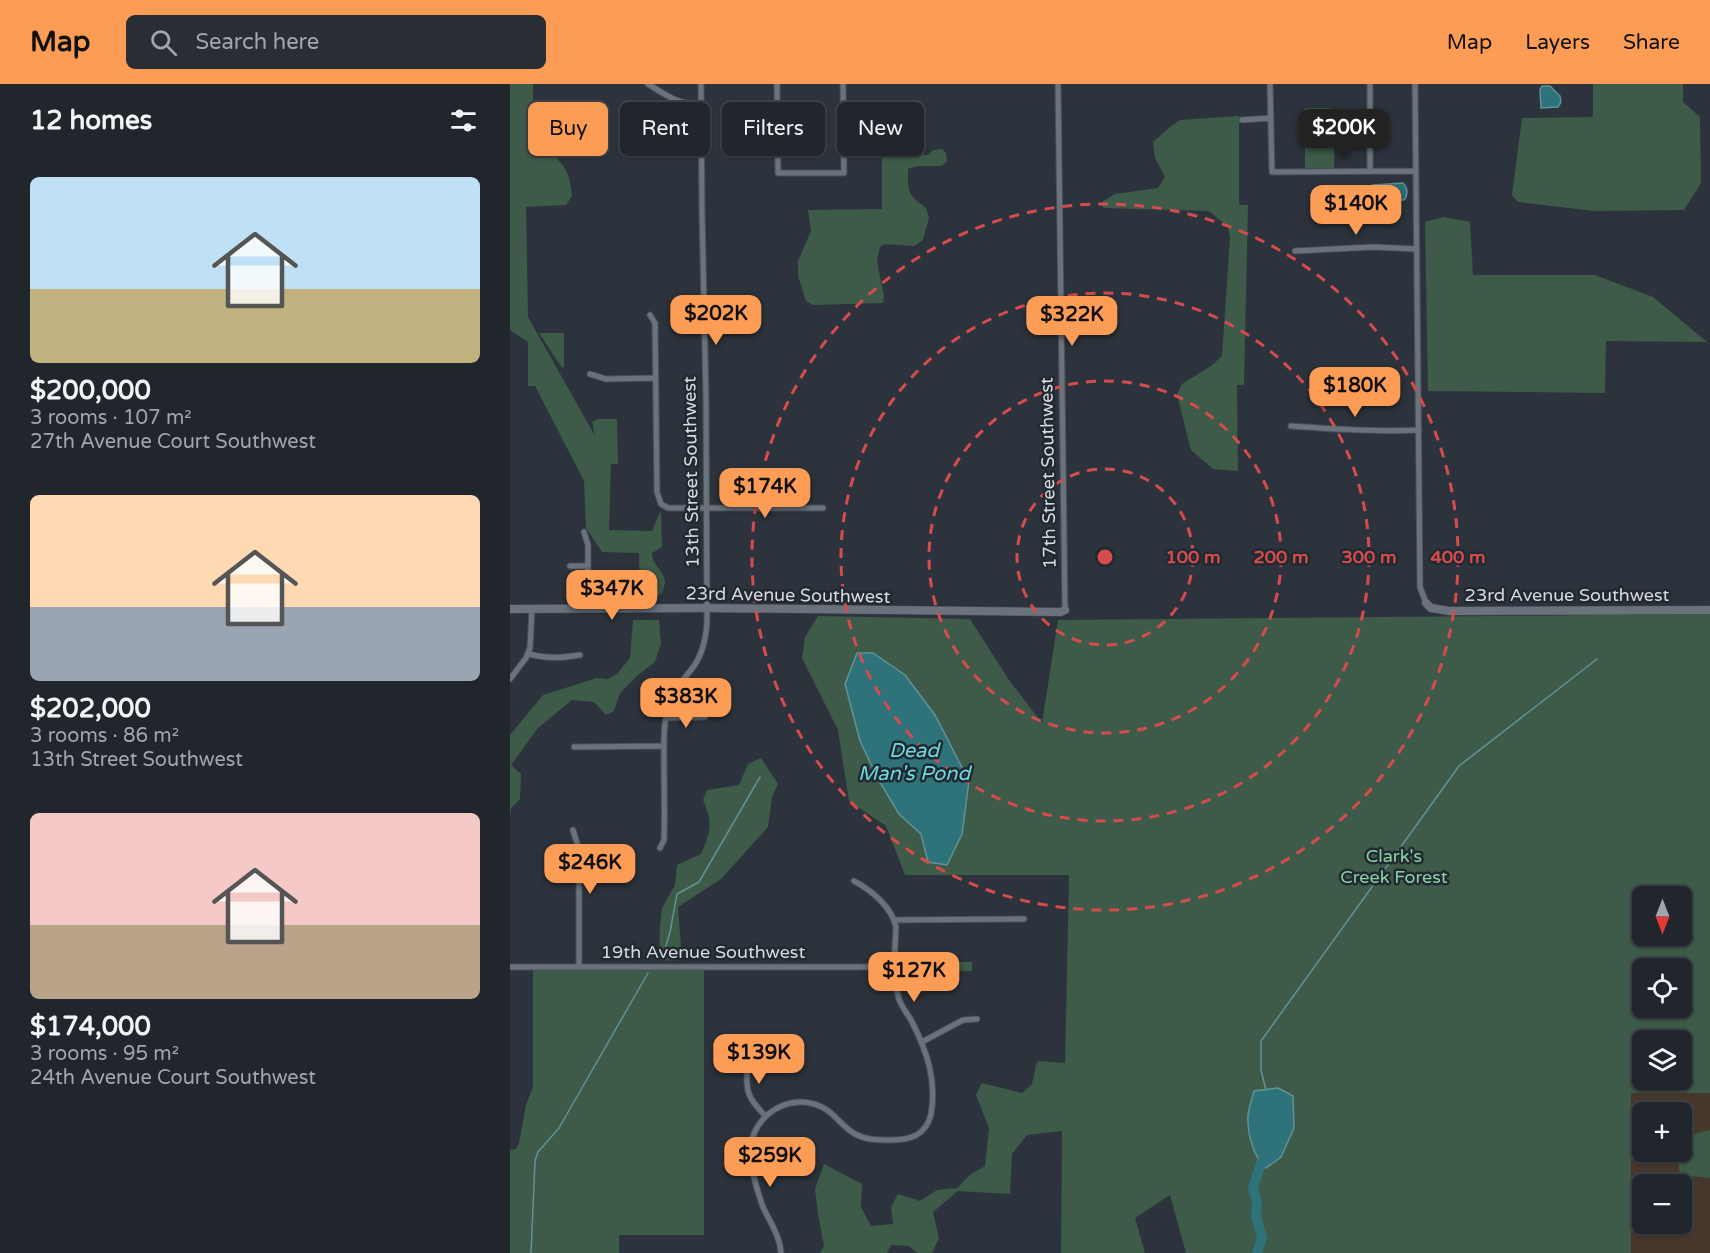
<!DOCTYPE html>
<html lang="en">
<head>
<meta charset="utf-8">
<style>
  body { margin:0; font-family:"Varela Round",sans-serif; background:#292e35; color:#f1f3f6; height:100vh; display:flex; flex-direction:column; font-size:22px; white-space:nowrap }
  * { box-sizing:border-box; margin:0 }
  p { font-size:20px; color:#a2a5aa }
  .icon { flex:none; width:33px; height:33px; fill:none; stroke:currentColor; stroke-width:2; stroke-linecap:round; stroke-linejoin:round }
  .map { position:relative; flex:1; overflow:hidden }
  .sheet { display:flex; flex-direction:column; background:#21262d; width:510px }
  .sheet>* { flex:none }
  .top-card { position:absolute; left:18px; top:18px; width:570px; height:54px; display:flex; gap:12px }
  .needle { width:39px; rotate:180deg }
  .tools { position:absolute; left:1122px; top:802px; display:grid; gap:12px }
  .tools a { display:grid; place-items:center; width:60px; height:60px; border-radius:9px; background:#21262d; box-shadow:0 2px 4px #0004,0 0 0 2px #3e4349; font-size:30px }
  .price { position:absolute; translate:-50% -51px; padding:0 14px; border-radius:12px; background:#fd9d55; color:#111; font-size:20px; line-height:39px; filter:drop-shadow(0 2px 3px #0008) }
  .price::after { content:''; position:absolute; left:50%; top:36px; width:18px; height:14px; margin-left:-9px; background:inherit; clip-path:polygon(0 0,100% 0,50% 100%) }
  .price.current { background:#222; color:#fff }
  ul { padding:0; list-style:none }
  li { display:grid; align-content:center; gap:12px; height:318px; padding:0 30px }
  li span { display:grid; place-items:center; height:186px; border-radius:9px; color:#555 }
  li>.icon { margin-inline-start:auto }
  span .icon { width:108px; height:108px; fill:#fffc; stroke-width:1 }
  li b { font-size:26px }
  h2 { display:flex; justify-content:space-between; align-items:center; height:72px; padding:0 30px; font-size:26px }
  .tag { padding:0 21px; border-radius:9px; background:#21262d; box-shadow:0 2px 4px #0004,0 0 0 2px #3e4349; font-size:21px; line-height:54px }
  .tag.current { background:#fd9d55; color:#111 }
  header { display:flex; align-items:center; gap:36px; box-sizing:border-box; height:84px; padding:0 30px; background:#fd9d55; color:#111 }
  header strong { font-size:28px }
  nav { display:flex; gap:33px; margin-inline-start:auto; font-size:21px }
  .search { width:420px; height:54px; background:#292e35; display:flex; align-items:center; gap:15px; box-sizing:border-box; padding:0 21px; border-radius:9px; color:#a2a5aa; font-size:22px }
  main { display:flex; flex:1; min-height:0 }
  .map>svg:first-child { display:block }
  .education { fill:#47362b; fill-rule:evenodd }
  .green { fill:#3d5b48; fill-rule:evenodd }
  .water { fill:#2d7379; stroke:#609298; stroke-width:1.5 }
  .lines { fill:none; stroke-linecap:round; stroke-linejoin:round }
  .stream { stroke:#609298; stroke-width:1.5 }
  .river { stroke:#2d7379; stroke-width:10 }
  .street-casing { stroke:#4a5058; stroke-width:7 }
  .secondary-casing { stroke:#4a5058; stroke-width:9 }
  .street { stroke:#6a727b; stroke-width:5 }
  .secondary { stroke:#6a727b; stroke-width:8 }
  .ring { fill:none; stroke:#d64c4d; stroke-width:3; stroke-dasharray:10 8 }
  .labels { text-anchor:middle; stroke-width:5; stroke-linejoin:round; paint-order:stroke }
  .street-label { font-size:18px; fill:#d6dae0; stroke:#222931 }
  .park-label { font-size:18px; fill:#88d3a4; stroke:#222931 }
  .water-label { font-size:20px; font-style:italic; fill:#6edae2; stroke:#222931 }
  .centre { fill:#d64c4d; stroke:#222931; stroke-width:3 }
  .ring-label { font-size:18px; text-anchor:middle; font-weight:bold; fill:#d64c4d; stroke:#222931; stroke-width:5; stroke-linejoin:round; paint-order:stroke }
</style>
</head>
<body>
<header>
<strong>Map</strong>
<div class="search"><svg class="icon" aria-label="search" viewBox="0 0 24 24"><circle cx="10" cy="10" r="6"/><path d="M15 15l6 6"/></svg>Search here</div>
<nav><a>Map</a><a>Layers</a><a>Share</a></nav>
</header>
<main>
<section class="sheet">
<h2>12 homes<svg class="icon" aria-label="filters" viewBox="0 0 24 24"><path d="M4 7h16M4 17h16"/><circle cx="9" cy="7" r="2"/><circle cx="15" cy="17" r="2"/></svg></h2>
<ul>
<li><span style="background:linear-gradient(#bfe0f5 60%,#c2b280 0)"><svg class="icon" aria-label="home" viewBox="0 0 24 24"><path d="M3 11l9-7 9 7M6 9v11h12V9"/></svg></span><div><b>$200,000</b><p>3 rooms · 107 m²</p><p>27th Avenue Court Southwest</p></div></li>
<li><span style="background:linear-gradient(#ffd9b3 60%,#9aa5b1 0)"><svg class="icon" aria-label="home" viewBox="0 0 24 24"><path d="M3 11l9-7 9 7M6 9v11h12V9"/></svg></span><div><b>$202,000</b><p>3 rooms · 86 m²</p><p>13th Street Southwest</p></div></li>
<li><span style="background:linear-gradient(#f6c9c9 60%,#b9a48a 0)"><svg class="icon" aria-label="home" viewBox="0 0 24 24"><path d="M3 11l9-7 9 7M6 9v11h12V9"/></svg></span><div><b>$174,000</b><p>3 rooms · 95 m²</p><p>24th Avenue Court Southwest</p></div></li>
</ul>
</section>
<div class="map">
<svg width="1200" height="1169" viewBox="0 0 1200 1169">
  <rect width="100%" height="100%" fill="#2c333c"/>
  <!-- education -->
  <path class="education" d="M1121 1009H1200V1169H1121ZM1132 1029H1172V1068H1132ZM1132 1101H1172V1140H1132Z"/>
  <!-- green -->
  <path class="green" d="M0 0H23V37L16 38 39 45 44 50 40 68C56 83 60 89 62 112L56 121 16 123 18 233 85 352 82 338 87 335H107L108 380H101L99 446 142 447 150 428 151 429 152 463 142 469C142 482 154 486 155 498 155 502 153 505 152 509L143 515 130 516 129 469 92 468 76 444 74 397 25 302H18V258L0 246Z
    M1083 0H1173V18L1190 33 1191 99 1174 126 1084 127 1008 118 1002 111 1012 34 1083 33Z
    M795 24H821L824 29V84H795Z
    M729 32V121H738L734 301H727L728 387 703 385 681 366 667 310 672 300 701 282 712 272 720 153 718 143 699 127 593 124 592 118 605 110 648 104 655 93 645 74 643 58 660 43 670 36Z
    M372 57 398 62 411 71H418L423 66 432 65 436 69 437 77 432 82H407L398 85C398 109 397 109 416 124L419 134 413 156 404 162 375 160 370 163 367 177 374 213 373 219 303 221 296 217 288 192V177L301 147 298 126 372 125Z
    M933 133 960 138 963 191H1085L1143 213 1197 258 1096 257 1095 309 918 307 915 138Z
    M29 249H54V283L52 284Z
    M1200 530V1009H1121V1169H676L660 1111 625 1134 635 1169H551L552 1047 517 1051 502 1070 500 1110 448 1107 423 1128 429 1154 422 1169H408L398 1162 381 1161 377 1169H310L314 1162 308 1131 305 1105 314 1080 352 1100 351 1123 361 1142 383 1140 381 1123 388 1110 410 1117 427 1106 447 1104 461 1090 475 1082 479 1044 466 1011 472 999 512 1009 522 1000 527 977 555 979 559 791H395L376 742 339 717 328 646 292 574 295 553 308 532 460 535 499 596 532 639 548 536ZM425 631 459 697 418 778 411 749ZM1132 813H1172V852H1132ZM1132 885H1172V924H1132ZM1132 957H1172V996H1132Z
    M123 536H149L151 560 145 578 128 591 110 609 104 627 96 631 84 618 62 616 28 644 1 681 11 690 10 715 1 724 0 732V651L33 611 87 594 98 595 107 590 120 574Z
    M251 674 268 700 262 713 258 743 211 795 168 823 171 863 167 877 149 876 150 841 152 824 165 801 167 781 191 770C201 747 203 739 193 716L197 706 229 701 238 680Z
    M394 878H462V887H394Z
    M23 883H194V1151H109V1169H0V1066L6 1065 9 1059 16 1021 23 1003Z
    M1200 1046V1094L1172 1091 1170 1089 1168 1080 1169 1069 1172 1068C1174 1053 1186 1048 1200 1046Z"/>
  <!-- water -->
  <path class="water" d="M1032 2H1040L1050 12 1051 18 1048 23 1031 24 1030 6Z
    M893 99C898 103 898 112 894 116L864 115 863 101Z
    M347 569H363L395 591 425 631 459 697 452 750 437 781 418 778 411 750 389 730 368 695 350 657 335 600Z
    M768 1004 783 1012 784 1044 771 1073 756 1084C743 1073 737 1048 738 1031 739 1023 742 1015 744 1007Z"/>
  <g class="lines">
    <!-- stream -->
    <path class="stream" d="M152 875 160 848 167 810 189 798 250 693
      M756 1006 751 986V957L949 682 1087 575
      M21 1169 25 1077 28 1068 49 1044 138 889"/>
    <!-- river -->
    <path class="river" d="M747 1169 752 1154 746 1132 747 1118 743 1104 751 1079"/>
    <defs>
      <path id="street" d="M138 0C158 12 166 20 191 20
        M267 0 268 89H334L333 0
        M548 0 555 526
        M760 0 762 88 906 87
        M860 0V87
        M905 0 910 503 916 519
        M732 36 761 34
        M785 167 863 163 906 165
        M140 231 145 239 147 408 151 420 158 424H313
        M80 290 96 295 146 294
        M781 342C823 345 866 348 909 346
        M74 448 78 461V525
        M60 482H78
        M19 570C37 575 52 574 70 571
        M0 595 16 574 20 564 22 525
        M156 634 195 633
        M64 663 154 662
        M63 746 67 759 69 771V883
        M150 764 154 756C155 729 154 703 154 677 154 658 153 639 159 621 164 603 174 596 184 582 193 569 196 554 197 538L196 315 192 128 191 0
        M384 836 514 835
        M0 883H385
        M412 958 453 936 467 935
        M244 968C236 980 234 1004 242 1016 246 1022 251 1027 255 1032
        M271 1169C270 1152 260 1138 253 1123 247 1106 237 1074 242 1056 250 1024 289 1007 317 1026 327 1033 334 1044 345 1050 356 1056 367 1056 380 1056 400 1056 416 1052 421 1030 427 997 417 967 402 938 398 930 392 924 389 915 382 893 385 866 386 843 382 823 361 806 344 797"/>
      <path id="secondary" d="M916 519 921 524 939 527 1200 526
        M0 525 198 524 551 528 555 526"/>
    </defs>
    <!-- street casing -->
    <use href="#street" class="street-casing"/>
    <!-- secondary casing -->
    <use href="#secondary" class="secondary-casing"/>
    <!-- street -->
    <use href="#street" class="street"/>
    <!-- secondary -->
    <use href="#secondary" class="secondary"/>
  </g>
  <!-- distance rings -->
  <g class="ring">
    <circle cx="595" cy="473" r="88"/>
    <circle cx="595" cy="473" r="176"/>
    <circle cx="595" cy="473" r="264"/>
    <circle cx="595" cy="473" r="353"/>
  </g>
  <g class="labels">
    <!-- street labels -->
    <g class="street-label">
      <text transform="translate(181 388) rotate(-91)" y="6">13th Street Southwest</text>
      <text transform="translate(538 389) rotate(-91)" y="6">17th Street Southwest</text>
      <text transform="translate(278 511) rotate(1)" y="6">23rd Avenue Southwest</text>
      <text x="1057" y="517">23rd Avenue Southwest</text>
      <text x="193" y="874">19th Avenue Southwest</text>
    </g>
    <!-- park labels -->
    <g class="park-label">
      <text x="884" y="778">Clark's<tspan x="884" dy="21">Creek Forest</tspan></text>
    </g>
    <!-- water labels -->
    <g class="water-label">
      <text x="404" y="673">Dead<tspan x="404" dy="23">Man's Pond</tspan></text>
    </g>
  </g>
  <circle cx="595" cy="473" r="9" class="centre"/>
  <g class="ring-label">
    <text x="683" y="479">100 m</text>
    <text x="771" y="479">200 m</text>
    <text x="859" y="479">300 m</text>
    <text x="948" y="479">400 m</text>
  </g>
</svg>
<div class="tools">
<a><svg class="needle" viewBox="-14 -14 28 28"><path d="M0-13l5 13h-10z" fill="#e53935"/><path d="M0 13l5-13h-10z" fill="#a2a5aa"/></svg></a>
<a><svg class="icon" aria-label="locate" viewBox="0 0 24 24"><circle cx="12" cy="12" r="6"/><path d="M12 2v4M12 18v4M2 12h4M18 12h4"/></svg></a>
<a><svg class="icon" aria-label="layers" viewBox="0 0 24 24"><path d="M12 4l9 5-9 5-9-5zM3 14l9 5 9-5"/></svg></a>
<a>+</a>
<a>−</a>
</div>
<b class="price current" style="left:834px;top:76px">$200K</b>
<b class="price" style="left:846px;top:152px">$140K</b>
<b class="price" style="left:206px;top:262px">$202K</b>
<b class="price" style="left:562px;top:263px">$322K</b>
<b class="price" style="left:845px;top:334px">$180K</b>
<b class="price" style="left:255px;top:435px">$174K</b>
<b class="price" style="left:102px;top:537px">$347K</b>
<b class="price" style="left:176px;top:645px">$383K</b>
<b class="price" style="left:80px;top:811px">$246K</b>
<b class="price" style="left:404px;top:919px">$127K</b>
<b class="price" style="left:249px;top:1001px">$139K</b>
<b class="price" style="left:260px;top:1104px">$259K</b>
<div class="top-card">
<a class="tag current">Buy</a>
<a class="tag">Rent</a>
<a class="tag">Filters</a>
<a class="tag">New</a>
</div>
</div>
</main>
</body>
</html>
